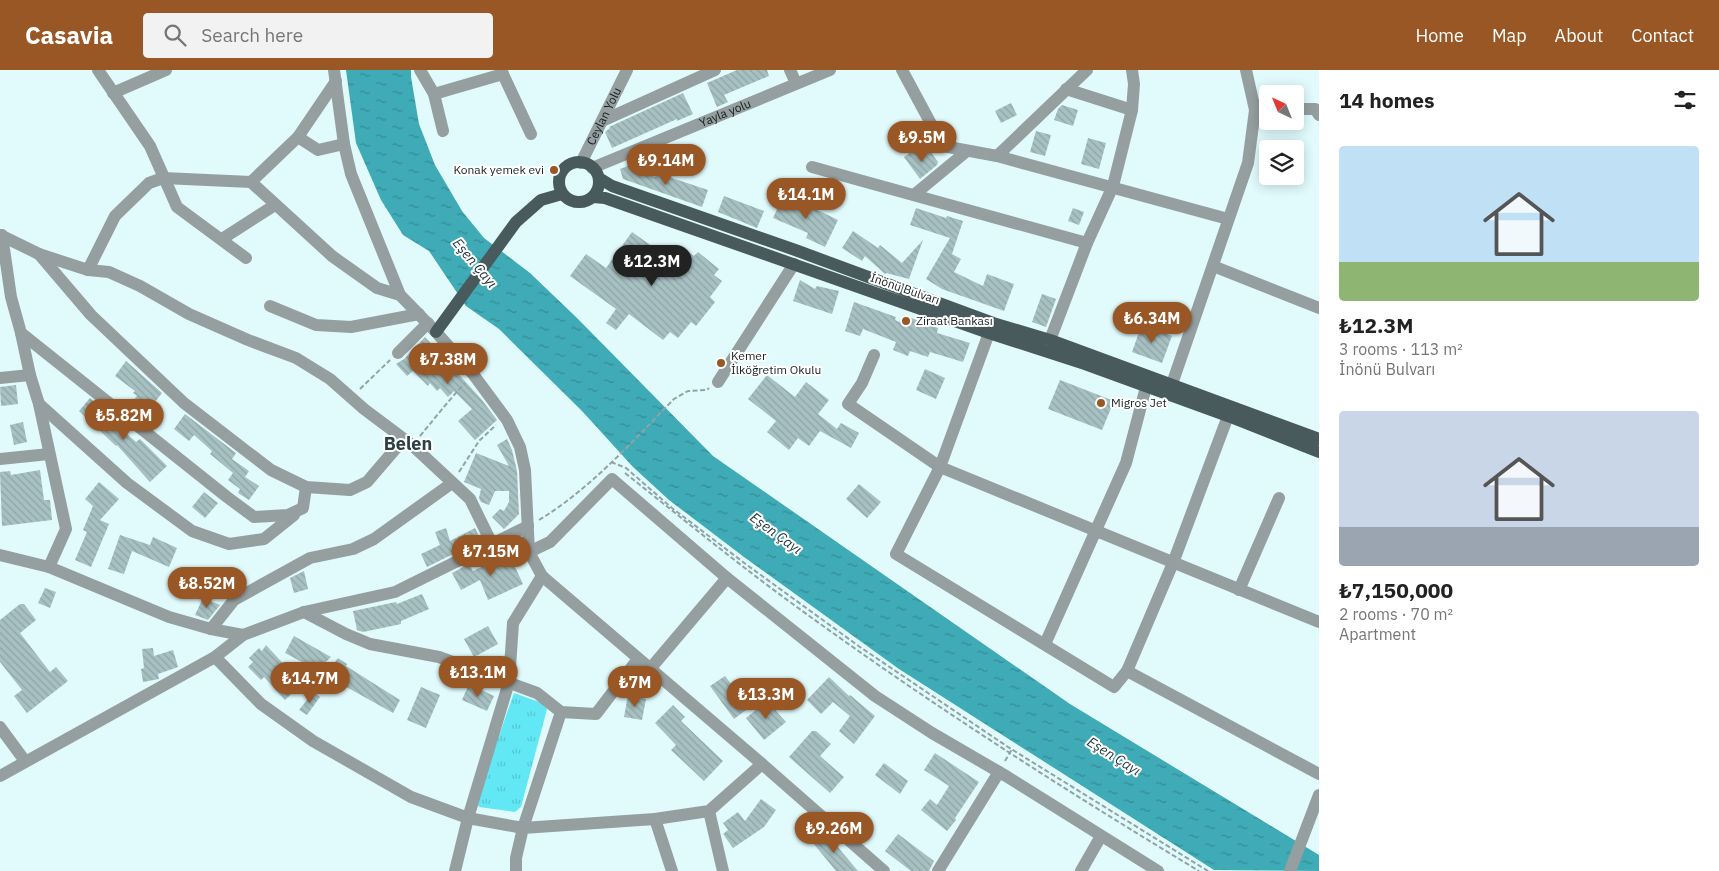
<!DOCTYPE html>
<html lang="en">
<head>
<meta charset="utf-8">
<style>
  body { margin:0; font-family:"IBM Plex Sans",sans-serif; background:#f2f2f2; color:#222; height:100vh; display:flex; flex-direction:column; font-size:19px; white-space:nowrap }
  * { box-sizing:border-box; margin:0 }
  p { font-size:16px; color:#767676 }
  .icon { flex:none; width:28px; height:28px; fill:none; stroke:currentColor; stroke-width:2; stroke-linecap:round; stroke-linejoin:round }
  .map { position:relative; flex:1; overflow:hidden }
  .details { display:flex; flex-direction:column; background:#fff; width:400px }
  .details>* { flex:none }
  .needle { width:32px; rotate:317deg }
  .controls { position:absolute; left:1259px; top:15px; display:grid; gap:10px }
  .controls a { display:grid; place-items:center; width:45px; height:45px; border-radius:5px; background:#fff; box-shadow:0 2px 12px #0003; font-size:25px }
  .price { position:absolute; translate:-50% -42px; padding:0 11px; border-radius:18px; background:#985724; color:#fff; font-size:16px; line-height:32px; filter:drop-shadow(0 1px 2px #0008) }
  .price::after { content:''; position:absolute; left:50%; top:30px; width:15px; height:11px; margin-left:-8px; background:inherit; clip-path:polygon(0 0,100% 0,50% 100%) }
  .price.selected { background:#222; color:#fff }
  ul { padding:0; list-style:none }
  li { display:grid; align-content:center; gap:10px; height:265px; padding:0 20px }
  li span { display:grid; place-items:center; height:155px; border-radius:5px; color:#555 }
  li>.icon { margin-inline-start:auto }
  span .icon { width:90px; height:90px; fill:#fffc; stroke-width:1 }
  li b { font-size:21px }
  h2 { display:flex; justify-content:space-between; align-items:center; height:60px; padding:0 20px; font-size:21px }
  header { display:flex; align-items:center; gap:30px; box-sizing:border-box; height:70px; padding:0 25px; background:#985724; color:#fff }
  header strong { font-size:24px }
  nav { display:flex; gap:28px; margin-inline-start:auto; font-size:18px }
  .search { width:350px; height:45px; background:#f2f2f2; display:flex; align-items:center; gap:12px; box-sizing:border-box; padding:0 18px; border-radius:5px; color:#767676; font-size:19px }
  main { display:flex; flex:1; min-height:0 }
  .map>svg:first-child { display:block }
  .park { fill:url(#park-tufts) }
  .water { fill:url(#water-ripples) }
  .building { fill:url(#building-back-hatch) }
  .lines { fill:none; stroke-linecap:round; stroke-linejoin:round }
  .path { stroke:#90a3a5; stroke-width:2; stroke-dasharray:5 2.5; stroke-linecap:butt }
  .minor { stroke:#959fa0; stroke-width:12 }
  .major { stroke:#485a5c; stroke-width:12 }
  .poi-dot { fill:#985724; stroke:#fff; stroke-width:2 }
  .labels { text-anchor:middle; stroke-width:4; stroke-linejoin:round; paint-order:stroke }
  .street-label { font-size:12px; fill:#161f20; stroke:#fff }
  .poi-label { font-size:12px; fill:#161f20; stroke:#fff; text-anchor:start }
  .water-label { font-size:14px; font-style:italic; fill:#21393b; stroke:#fff }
  .district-label { font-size:18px; font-weight:bold; fill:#2b4042; stroke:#fff }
</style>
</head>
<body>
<header>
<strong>Casavia</strong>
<div class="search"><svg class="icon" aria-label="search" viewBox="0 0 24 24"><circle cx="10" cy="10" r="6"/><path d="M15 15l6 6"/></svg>Search here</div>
<nav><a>Home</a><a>Map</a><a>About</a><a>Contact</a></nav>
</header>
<main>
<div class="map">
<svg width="1319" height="801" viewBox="0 0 1319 801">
  <defs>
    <pattern id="park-tufts" width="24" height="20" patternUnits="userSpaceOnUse" patternTransform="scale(1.25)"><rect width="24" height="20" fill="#62e7f5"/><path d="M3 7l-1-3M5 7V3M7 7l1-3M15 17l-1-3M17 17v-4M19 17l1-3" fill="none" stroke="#54c6d2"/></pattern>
    <pattern id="water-ripples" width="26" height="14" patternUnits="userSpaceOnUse" patternTransform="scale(1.25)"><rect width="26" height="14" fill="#3fabb6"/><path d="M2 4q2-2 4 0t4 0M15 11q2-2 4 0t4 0" fill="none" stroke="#348b94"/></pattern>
    <pattern id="building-back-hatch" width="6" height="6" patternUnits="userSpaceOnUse" patternTransform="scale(1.25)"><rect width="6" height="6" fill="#a7c0c2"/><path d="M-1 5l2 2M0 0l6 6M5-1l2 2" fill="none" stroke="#8fa5a6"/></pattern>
  </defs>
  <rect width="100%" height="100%" fill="#e1fbfd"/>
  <!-- park -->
  <path class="park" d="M514 623 542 633 547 639 521 737 515 742 479 737 476 731Z"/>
  <!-- water -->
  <path class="water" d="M346 0H411V7L419 54 435 95 462 141 484 168 530 203 577 248 713 386 1070 634 1319 785V801L1214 800 899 599 744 487 669 430 633 397 582 341 499 259 466 236 429 181 403 165 381 130 356 73Z"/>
  <!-- building -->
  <path class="building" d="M737 0H767L769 6 724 25 728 32 717 37 707 13Z
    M683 23 693 44 677 51V49L612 78 605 62 610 58 609 57Z
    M1011 33 1017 45 1001 53 995 41Z
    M1062 35 1078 40 1073 56 1054 50 1058 39Z
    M1036 61 1051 65 1045 86 1030 82Z
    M1088 68 1106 73 1099 99 1081 94Z
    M914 80 920 88 930 81 938 92 937 95 920 109 904 87Z
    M633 94 636 100 655 107 657 103 708 120 702 137 623 109 620 99Z
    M784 124 838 150 825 177 806 168 808 163 773 148Z
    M724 126 764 141 757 158 718 142Z
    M916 138 946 148 947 146 963 151 952 184 961 189 954 202 983 216 987 204 1014 214 1004 241 942 219 926 209 950 168 910 155Z
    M1073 138 1084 142 1079 155 1068 151Z
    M853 161 878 178 880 175 902 193 923 170 909 209 886 203 885 204 865 186 862 191 842 178Z
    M632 162 656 179 657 177 680 193 689 182 694 186 698 182 719 199 714 205 722 211 710 227 715 232 696 256 691 252 678 268 670 262 663 270 629 244 616 260 606 253 616 239 570 206 586 184 606 198Z
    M800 210 815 219 817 216 839 221 832 244 793 231Z
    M1042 224 1056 229 1046 257 1032 252Z
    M854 232 896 247 895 250 899 252 901 249 905 251 906 246 938 258 937 263 970 273 963 292 930 282 928 287 910 281 908 286 893 280 896 272 863 259 860 266 845 261Z
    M1142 254 1172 266 1162 293 1132 282Z
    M425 267 482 330 497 350 475 370 458 351 472 339 454 321 448 327 440 318 437 321 430 313 428 316 413 301 407 306 396 294 404 289Z
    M126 291 162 323 144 346 130 334 137 326 133 323 135 321 115 306Z
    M925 299 945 308 936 329 916 320Z
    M767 305 795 327 806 312 829 330 818 344 837 359 841 353 859 363 851 378 820 361 809 376 798 368 789 380 767 362 776 351 748 329Z
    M1060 310 1114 331 1102 360 1048 339Z
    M16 315 18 334 1 336 0 317Z
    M90 328 105 340 103 342 136 372 140 369 167 396 150 412 117 375 116 376 79 341Z
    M185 344 236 383 232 389 249 401 245 407 259 416 249 430 238 423 240 419 228 410 233 403 210 384 212 381 194 365 189 371 174 359Z
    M23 352 27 372 14 375 10 355Z
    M507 369 512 380 517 401 519 444 504 459 492 447 500 439 504 441 509 432V421H495L489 435 481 432 479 428 481 419 464 412 476 383 509 396 497 375Z
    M40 400 44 430H50L52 450 2 456 0 402 10 401 11 405Z
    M99 412 119 429 100 450 109 454 91 497 75 490 87 462 83 460 93 436 85 429Z
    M859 414 881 432 867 448 846 429Z
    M204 422 218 433 205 448 192 437Z
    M446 458 450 471 475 458 481 470 427 497 421 484 440 475 435 462Z
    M120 465 150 475 153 467 177 478 169 497 132 481 124 504 108 499Z
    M509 484 523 514 488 530 480 510 461 520 452 503 469 494 473 501Z
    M304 501 308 519 294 523 290 508Z
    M45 518 56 522 50 538 38 533Z
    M422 524 429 539 401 551V554L363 562 357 560 353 541 396 532 397 534Z
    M203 528 220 535 208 550 195 545Z
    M20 534H24L36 550 20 563 50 602 56 597 68 611 27 643 14 626 22 620 0 592V550Z
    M488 556 498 574 474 587 464 569Z
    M294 566 331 587 317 600 285 583Z
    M266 575 302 614 285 630 264 607 261 610 248 597 253 592 249 588 259 578 262 581Z
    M153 578 154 586 173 580 178 597 158 604 159 609 143 612 141 599 144 598 142 579Z
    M338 588 347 594 346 596 400 630 393 643 325 605Z
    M725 606 738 623 734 625 746 640 734 649 710 616Z
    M829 607 849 626 850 625 875 646 854 674 839 661 850 646 833 632 821 644 807 630Z
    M469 614 494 626 487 641 462 630Z
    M421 617 440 625 426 658 407 650Z
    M313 622 320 627 307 645 299 640Z
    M628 625 646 629 642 650 624 647Z
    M767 631 786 652 764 670 746 648Z
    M673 635 685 647 681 651 723 691 704 711 671 680 676 675 655 653Z
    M812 661H816L831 674 820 686 844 707 830 723 789 687Z
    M935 683 979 712 955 748 956 750 947 761 921 740 930 729 937 735 949 716 924 700Z
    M884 693 908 711 900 724 875 705Z
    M761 729 776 740 764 757 733 778 723 764 728 760 723 753 738 742 745 751Z
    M826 763 858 801H836L813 773Z
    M898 764 934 791 929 801H911L885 781Z"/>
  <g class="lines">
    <!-- path -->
    <path class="path" d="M360 319 390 290
      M420 366C435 348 449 330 465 313
      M611 392 626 398 672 438 747 495 860 577 1008 677 1208 801
      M459 402 479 371 496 355
      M625 403C683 449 740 496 801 540 929 633 1063 719 1199 801
      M539 450C590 419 632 372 674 329L688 321 707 320 709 318
      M1005 691 1012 679"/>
    <!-- minor -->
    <g class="minor">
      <path d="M98 0 150 76 177 137 246 188"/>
      <path d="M334 0 344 74 351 104 400 225 436 262 473 304 507 350 520 377 525 400 529 482 542 506 762 694 884 801"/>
      <path d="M420 0 434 24 443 61"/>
      <path d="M501 0 531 64"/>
      <path d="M790 0 796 13"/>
      <path d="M902 0 943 76 997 86 1228 149"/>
      <path d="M1066 19 1132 40"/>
      <path d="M113 23 166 0"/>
      <path d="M434 24 503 4"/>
      <path d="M1295 39H1315L1319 45"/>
      <path d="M1255 40H1268"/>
      <path d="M602 51 715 0"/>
      <path d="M298 67 318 80 344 74"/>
      <path d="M997 86 1087 0"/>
      <path id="s1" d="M581 93 627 0"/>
      <path d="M812 97 1087 173"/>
      <path id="s2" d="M592 98 830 0"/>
      <path d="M251 112 332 186 377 218 400 225"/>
      <path d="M915 124 967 81"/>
      <path d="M0 165 39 184 88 200 109 202 140 216 189 244 248 270 296 288 330 309 364 339 412 375 470 429 492 474"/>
      <path d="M2 165 11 227 21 263 30 305 39 334 66 459 49 497"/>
      <path d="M222 169 275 135"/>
      <path d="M39 184 91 245 184 333 271 400 306 417 350 420 367 412 403 370"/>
      <path d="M1213 196 1319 238"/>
      <path d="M88 200 115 146 149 113 163 108 251 112 298 67 336 11"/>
      <path d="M270 236 316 255 351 257 419 244"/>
      <path d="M21 263 227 427 254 447 288 445 303 438 306 417"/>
      <path d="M989 263 940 397 896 484 1114 617 1127 601 1173 493 1228 346"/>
      <path d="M1050 270 1087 173 1113 116 1132 40 1134 14 1132 0"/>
      <path d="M398 283 428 253"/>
      <path d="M874 285 862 313 848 334 940 397 1319 552"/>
      <path d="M0 308 30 305"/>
      <path d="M718 312 794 194"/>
      <path d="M1172 314 1248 93 1255 40 1246 0"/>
      <path d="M39 334 127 413 192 461 229 474 264 469 294 445"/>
      <path d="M0 389 49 384"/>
      <path d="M529 482 550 472 612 409 727 508 875 626 932 663 1006 706 1158 801"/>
      <path d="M0 485 49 497 169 547 211 559 243 565"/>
      <path d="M1239 520 1279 428"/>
      <path d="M304 542 346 564 370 574 439 587 537 623 561 642 596 644 638 589"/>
      <path d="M211 559 234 530 310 488 353 479 374 469 452 413"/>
      <path d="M1045 574 1126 393 1146 317"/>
      <path d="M215 587 261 634 313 671 411 727 468 748 523 758 655 749 709 741 762 694"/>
      <path d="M650 599 727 508"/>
      <path d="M1127 601 1319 704"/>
      <path d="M0 657 25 691"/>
      <path d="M0 706 215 587 243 565 304 542 395 522 528 456"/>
      <path d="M709 741 723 801"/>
      <path d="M655 749 672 801"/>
      <path d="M455 801 468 748 509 612 513 553 542 506"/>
      <path d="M516 801V788L523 758 561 642"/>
      <path d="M938 801 999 702"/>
      <path d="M1081 801 1101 766"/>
      <path d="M1290 801 1319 725"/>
    </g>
    <!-- major -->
    <path class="major" d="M559 112a20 20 0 1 1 40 0a20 20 0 1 1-40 0Z
      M599 108 612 116 798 181 993 253 1050 270 1319 369
      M593 127 605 128 989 263 1085 294 1228 346 1319 382
      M436 262 516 152 541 130 562 124"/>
  </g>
  <!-- markers -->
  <g class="poi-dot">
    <circle cx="554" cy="100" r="5"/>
    <circle cx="906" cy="251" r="5"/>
    <circle cx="721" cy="293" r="5"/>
    <circle cx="1101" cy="333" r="5"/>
  </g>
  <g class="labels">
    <!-- street labels -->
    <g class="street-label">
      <text dy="4" stroke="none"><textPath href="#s2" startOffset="144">Yayla yolu</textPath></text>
      <text dy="4" stroke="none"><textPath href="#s1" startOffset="52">Ceylan Yolu</textPath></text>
      <text transform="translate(905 219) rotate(19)" y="4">İnönü Bulvarı</text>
    </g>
    <!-- poi labels -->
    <g class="poi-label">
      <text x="544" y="104" text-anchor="end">Konak yemek evi</text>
      <text x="916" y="255">Ziraat Bankası</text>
      <text x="731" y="290">Kemer<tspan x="731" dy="14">İlköğretim Okulu</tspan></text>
      <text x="1111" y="337">Migros Jet</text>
    </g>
    <!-- water labels -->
    <g class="water-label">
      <text transform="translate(475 193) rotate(50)" y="5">Eşen Çayı</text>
      <text transform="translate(776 463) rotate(36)" y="5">Eşen Çayı</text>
      <text transform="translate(1114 686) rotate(32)" y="5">Eşen Çayı</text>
    </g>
    <!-- district labels -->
    <g class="district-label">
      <text x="408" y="380">Belen</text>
    </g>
  </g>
</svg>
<div class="controls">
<a><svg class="needle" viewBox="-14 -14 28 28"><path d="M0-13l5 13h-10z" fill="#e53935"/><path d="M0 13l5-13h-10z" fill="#767676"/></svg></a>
<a><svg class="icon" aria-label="layers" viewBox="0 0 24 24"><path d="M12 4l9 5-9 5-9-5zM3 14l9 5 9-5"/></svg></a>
</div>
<b class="price" style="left:922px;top:93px">₺9.5M</b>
<b class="price" style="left:666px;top:116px">₺9.14M</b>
<b class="price" style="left:806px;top:150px">₺14.1M</b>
<b class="price selected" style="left:652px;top:217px">₺12.3M</b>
<b class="price" style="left:1152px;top:274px">₺6.34M</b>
<b class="price" style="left:448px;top:315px">₺7.38M</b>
<b class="price" style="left:124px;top:371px">₺5.82M</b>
<b class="price" style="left:491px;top:507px">₺7.15M</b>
<b class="price" style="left:207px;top:539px">₺8.52M</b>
<b class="price" style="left:478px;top:628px">₺13.1M</b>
<b class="price" style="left:310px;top:634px">₺14.7M</b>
<b class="price" style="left:635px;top:638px">₺7M</b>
<b class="price" style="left:766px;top:650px">₺13.3M</b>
<b class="price" style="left:834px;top:784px">₺9.26M</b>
</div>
<section class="details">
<h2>14 homes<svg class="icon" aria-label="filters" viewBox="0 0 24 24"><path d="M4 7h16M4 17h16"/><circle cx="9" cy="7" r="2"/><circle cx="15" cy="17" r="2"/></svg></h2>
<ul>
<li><span style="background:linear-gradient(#bfe0f5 75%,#8fb573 0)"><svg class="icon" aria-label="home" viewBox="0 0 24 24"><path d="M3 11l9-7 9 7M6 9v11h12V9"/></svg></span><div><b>₺12.3M</b><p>3 rooms · 113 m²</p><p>İnönü Bulvarı</p></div></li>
<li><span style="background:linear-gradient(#c9d6e8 75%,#9aa5b1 0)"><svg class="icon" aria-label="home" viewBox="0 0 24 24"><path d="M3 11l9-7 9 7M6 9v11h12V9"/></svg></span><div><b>₺7,150,000</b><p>2 rooms · 70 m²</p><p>Apartment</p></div></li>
</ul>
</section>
</main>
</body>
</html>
